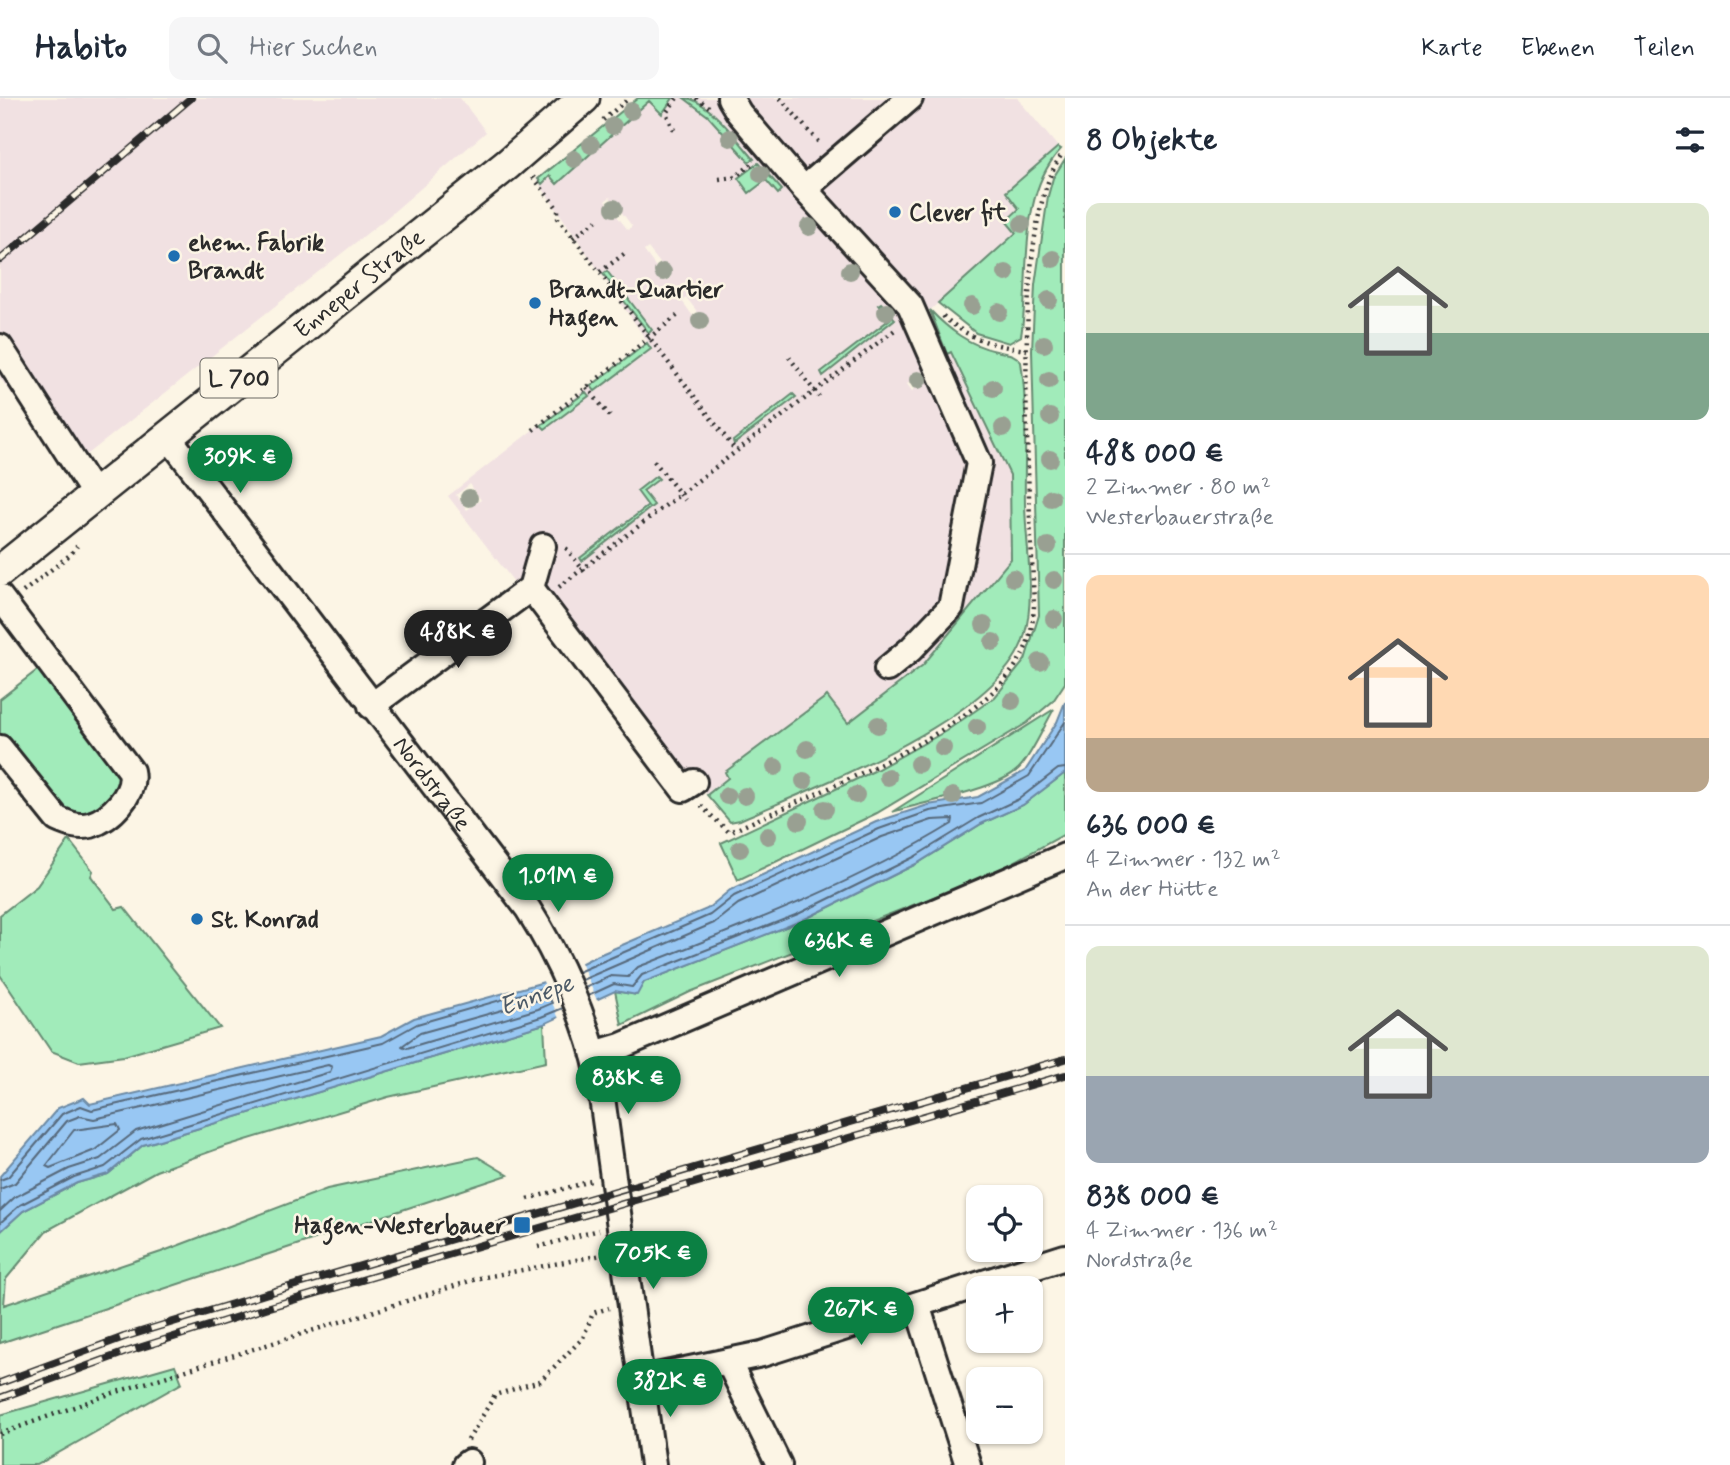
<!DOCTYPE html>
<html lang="de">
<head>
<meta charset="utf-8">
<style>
  body { margin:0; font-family:Mynerve,sans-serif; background:#f6f6f7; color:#1f2937; height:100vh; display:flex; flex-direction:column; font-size:26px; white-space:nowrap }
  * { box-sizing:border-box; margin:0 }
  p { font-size:23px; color:#747a83 }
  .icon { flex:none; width:38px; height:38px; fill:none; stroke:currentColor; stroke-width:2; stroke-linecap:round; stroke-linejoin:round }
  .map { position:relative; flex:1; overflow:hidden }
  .sheet { display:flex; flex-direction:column; background:#fff; width:665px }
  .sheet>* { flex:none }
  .tools { position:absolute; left:966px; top:1087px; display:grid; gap:14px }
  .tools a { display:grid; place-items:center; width:77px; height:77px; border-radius:14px; background:#fff; box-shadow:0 2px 5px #0004; font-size:35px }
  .price { position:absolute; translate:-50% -60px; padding:0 16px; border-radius:24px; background:#0b8043; color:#fff; font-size:23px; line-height:46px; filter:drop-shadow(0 2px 4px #0008) }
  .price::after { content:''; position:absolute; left:50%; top:42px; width:21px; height:16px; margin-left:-10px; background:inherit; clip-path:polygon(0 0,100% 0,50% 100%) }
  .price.current { background:#222; color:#fff }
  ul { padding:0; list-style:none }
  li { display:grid; align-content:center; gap:14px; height:371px; padding:0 21px }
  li+li { border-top:2px solid #e0e1e3 }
  li span { display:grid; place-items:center; height:217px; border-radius:14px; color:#555 }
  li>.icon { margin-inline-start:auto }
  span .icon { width:126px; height:126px; fill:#fffc; stroke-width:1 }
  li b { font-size:30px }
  h2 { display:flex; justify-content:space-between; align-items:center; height:84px; padding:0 21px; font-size:30px }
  header { display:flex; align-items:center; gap:42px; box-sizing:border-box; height:98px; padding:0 35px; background:#fff; border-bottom:2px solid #e0e1e3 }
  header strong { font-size:33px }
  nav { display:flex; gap:38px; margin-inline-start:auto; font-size:24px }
  .search { width:490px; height:63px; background:#f6f6f7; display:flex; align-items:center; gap:18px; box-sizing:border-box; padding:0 24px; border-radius:14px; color:#747a83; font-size:26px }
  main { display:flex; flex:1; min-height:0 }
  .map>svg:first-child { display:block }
  .built { fill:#f1e1e2; fill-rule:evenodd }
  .green { fill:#a1ebba; stroke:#668b72; stroke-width:2 }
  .water { fill:#98c7f3; stroke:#6c89a3; stroke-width:2 }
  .pier { fill:#fcf5e5 }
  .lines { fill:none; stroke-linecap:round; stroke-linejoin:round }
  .shore { stroke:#57697b; stroke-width:2 }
  .minor-casing { stroke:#2b2b2b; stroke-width:30 }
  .major-casing { stroke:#2b2b2b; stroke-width:35 }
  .path { stroke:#2b2b2b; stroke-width:4.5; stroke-dasharray:2 5; stroke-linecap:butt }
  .minor { stroke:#fcf5e5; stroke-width:24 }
  .major { stroke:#fcf5e5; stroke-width:30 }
  .rail-casing { stroke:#2b2b2b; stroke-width:8 }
  .rail { stroke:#fcf5e5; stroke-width:5; stroke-dasharray:16; stroke-linecap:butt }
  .tree { fill:#99a092 }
  .poi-dot { fill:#1f6fb2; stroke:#fcf5e5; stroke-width:2.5 }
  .labels { text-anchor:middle; stroke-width:5; stroke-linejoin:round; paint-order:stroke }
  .shield { fill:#fcf5e5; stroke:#6a6863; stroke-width:2 }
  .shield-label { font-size:23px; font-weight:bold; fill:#2b2b2b }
  .poi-label { font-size:24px; font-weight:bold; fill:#2b2b2b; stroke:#fcf5e5; text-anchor:start }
  .street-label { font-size:24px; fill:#2b2b2b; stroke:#fcf5e5 }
  .water-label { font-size:26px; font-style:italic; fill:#4c5a67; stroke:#fcf5e5 }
</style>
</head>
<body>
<header>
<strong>Habito</strong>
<div class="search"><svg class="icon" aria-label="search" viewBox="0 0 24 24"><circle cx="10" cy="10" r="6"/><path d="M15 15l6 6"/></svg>Hier suchen</div>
<nav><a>Karte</a><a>Ebenen</a><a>Teilen</a></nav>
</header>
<main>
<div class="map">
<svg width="1065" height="1367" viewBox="0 0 1065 1367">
  <rect width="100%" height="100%" fill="#fcf5e5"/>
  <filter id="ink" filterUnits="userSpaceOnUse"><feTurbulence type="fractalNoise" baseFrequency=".0143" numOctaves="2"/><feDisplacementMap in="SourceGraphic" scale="14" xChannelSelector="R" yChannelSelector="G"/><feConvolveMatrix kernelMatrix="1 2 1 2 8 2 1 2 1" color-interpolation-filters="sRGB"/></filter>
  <g filter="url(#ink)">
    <!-- built -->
    <path class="built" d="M0 0H460L486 34 384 122 69 371 0 280Z
      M637 0 539 81 542 85 550 78 557 85 649 3 662 16 673 0H684L708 18 749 64 713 15 693 0H1017L1058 49 1006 94 1020 111 1017 135 928 214 947 255 951 253 1010 377 1011 461 923 567 861 615 848 626 827 599 725 675 729 680 707 697 699 688 638 646 448 398 647 243 536 81ZM758 65 782 92 778 96 766 82 749 94 738 80ZM610 99 632 128 628 132 605 103ZM648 150 671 179 666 183 644 153ZM607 173 652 232 649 234 603 176ZM686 199 708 228 703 232 682 203ZM881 205 895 222 823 278 821 274 890 221 879 207ZM925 271 929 279 912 293 907 286ZM793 297 795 299 735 345 733 343ZM658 381 642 393 654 408 582 463 580 460 649 408 637 393ZM470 386 481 402 467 412 456 397Z"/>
    <!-- green -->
    <path class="green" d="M638 0H673L662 16 649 3 557 86 550 78 542 86 538 81Z
      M684 0C707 0 739 44 754 61L749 64 708 18Z
      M1058 49 1061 51C1016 99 1031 179 1021 238L1009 245 976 235 938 205 1016 135 1006 123 1019 111 1006 94Z
      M1065 61V585L1053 603 1027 625 877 715 738 782 721 745 874 673 946 633 995 599 1025 562 1039 517 1032 252 1035 187 1048 98 1053 80Z
      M758 65 782 92 778 96 766 82 749 95 738 80Z
      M607 173 652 232 649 235 603 176Z
      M881 205 895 221 823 278 821 274 890 221 878 207Z
      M930 212C949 232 969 247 996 253 1006 256 1015 255 1021 264 1028 310 1024 360 1025 407 1026 449 1036 499 1024 539 1000 620 814 689 740 722L730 724 707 697 728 680 725 674 827 598 848 625 923 567 1011 461 1010 377 951 254 947 256Z
      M647 245 651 251 595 293 591 288Z
      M586 294 589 298 545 331 541 327Z
      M793 296 796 299 734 346 733 343Z
      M656 378 659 381 643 393 654 407 582 463 580 460 648 408 637 393Z
      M40 570 120 677C113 703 95 716 67 716L0 643V601Z
      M1054 611C1043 630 1034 652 1021 668 1003 691 922 704 892 714Z
      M1065 675V736L990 777 690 894 622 927 615 893 636 897 644 884 801 823 918 765 981 726 1023 707Z
      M69 742 93 773 91 778 116 811 124 809 220 930 124 958 79 964 51 953 0 877V817L37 788Z
      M544 926 546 964 388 999 223 1049 156 1073 46 1133 6 1181 4 1207 161 1154 327 1091 478 1059 508 1077 0 1245V1134L23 1113 77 1085 108 1076 143 1047Z
      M175 1267 182 1285 37 1367H0V1317Z"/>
    <!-- water -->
    <path class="water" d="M1065 604V675L1023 707 981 726 918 765 801 823 644 884 637 897 615 893 544 926 143 1047 108 1076 77 1085 23 1113 0 1134V1078L58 1010 84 1000 90 1006 381 938 414 920 544 884 594 859 707 811 730 792 876 724 928 707 978 699 1025 673 1057 624Z"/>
    <!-- pier -->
    <path class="pier" d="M580 862 598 905 560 923 542 881Z"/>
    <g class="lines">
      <!-- shore -->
      <path class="shore" d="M578 874 710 817 734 798 879 731 930 713 981 705 1029 678 1065 624
        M582 882 714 825 738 806 882 739 932 722 953 721 952 726C854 786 746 827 638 869L628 879 611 878 585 890
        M588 898 614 886 632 889 642 877 798 816 914 759 978 720 1019 701 1058 671 1065 670
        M549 899 552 905 538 911 407 950 402 948 420 935Z
        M117 1026 120 1032 95 1052 50 1070 46 1068 74 1032Z
        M0 1082 8 1079 62 1016 81 1008 92 1012 383 945 417 926 553 887
        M0 1091 15 1085 67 1023 80 1018 94 1021 328 967 332 969 330 974 136 1033 100 1061 69 1071 15 1099 0 1113
        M0 1125 20 1107 74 1079 105 1069 141 1041 541 919 563 910"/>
      <defs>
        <g id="minor">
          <path d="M730 0 739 15 804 91 910 207 979 365 951 509 911 551 887 571"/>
          <path d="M804 91 910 0"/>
          <path d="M0 249 95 397"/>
          <path id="s1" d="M167 337 528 811C558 858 588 924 599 978L653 1367"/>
          <path d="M531 490 683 691 694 684"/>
          <path d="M0 499 131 673C136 695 111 721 90 727 78 730 68 726 57 721L0 650"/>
          <path d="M371 608 531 490 543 448"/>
          <path d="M594 956 621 948 1065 758"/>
          <path d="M917 1207 968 1367"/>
          <path d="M729 1265 779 1367"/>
          <path d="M642 1281 762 1256 1065 1159"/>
          <path d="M465 1367 469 1364"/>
        </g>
        <g id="major">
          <path id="s2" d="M0 473 508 66 584 0"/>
        </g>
      </defs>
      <!-- minor casing -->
      <use href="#minor" class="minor-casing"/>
      <!-- major casing -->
      <use href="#major" class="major-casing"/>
      <!-- path -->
      <path class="path" d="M696 0 709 9
        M780 0 821 47
        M603 22 629 0
        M674 32 666 15 677 0
        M533 79 558 111V120L736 353
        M719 81 735 79 752 66
        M573 140 601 119
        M600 174 628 153
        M943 218C968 241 994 248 1027 252
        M789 259 819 299
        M587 289 612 321
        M533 332 678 217
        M654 363 685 402
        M566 450 587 477
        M559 489 896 231
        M23 494 71 456 77 448
        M701 708 729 734 739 730C816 694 980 634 1021 559 1030 543 1033 526 1034 508 1031 411 1007 127 1063 55
        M528 1101 591 1083
        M538 1149 599 1132
        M0 1336 107 1297 480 1180 602 1157
        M468 1342 495 1297 540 1283 583 1240 593 1215 609 1210"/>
      <!-- minor -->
      <use href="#minor" class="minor"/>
      <!-- major -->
      <use href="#major" class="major"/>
      <defs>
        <path id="rail" d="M0 162 191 0
          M0 1285 124 1239 265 1196 1065 961
          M0 1300 126 1254 269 1209 1065 977"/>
      </defs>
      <!-- rail casing -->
      <use href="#rail" class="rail-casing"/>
      <!-- rail -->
      <use href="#rail" class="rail"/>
    </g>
    <!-- trees -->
    <g class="tree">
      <circle cx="631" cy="13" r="9"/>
      <circle cx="613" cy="28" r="9"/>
      <circle cx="730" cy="40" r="9"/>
      <circle cx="591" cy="47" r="9"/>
      <circle cx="574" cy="61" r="9"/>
      <circle cx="761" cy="76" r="9"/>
      <circle cx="614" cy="110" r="9"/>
      <circle cx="1022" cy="126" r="9"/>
      <circle cx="809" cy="129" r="9"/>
      <circle cx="1053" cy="161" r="9"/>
      <circle cx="850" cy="173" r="9"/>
      <circle cx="663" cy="174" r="9"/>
      <circle cx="1006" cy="175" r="9"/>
      <circle cx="1049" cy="202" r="9"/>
      <circle cx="972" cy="208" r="9"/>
      <circle cx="886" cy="214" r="9"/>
      <circle cx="999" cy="214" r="9"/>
      <circle cx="700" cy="223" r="9"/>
      <circle cx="1044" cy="246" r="9"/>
      <circle cx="918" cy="282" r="9"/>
      <circle cx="1049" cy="282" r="9"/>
      <circle cx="993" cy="290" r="9"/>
      <circle cx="1050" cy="319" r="9"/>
      <circle cx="1003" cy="330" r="9"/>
      <circle cx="1050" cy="361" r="9"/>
      <circle cx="469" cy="400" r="9"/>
      <circle cx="1051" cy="400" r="9"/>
      <circle cx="1048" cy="448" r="9"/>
      <circle cx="1013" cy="480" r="9"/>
      <circle cx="1054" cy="482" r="9"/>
      <circle cx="1054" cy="521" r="9"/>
      <circle cx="984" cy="527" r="9"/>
      <circle cx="993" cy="544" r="9"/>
      <circle cx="1040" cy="564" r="9"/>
      <circle cx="1012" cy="603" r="9"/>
      <circle cx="878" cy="627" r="9"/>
      <circle cx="977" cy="629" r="9"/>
      <circle cx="943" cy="650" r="9"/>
      <circle cx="807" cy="651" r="9"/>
      <circle cx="918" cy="666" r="9"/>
      <circle cx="775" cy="669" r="9"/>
      <circle cx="888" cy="679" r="9"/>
      <circle cx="804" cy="683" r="9"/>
      <circle cx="856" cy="697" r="9"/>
      <circle cx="727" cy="698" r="9"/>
      <circle cx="745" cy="698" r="9"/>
      <circle cx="953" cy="698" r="9"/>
      <circle cx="825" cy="711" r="9"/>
      <circle cx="799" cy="723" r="9"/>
      <circle cx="768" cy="738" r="9"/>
      <circle cx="740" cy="751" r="9"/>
    </g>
  </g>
  <!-- markers -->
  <g class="poi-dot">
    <circle cx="895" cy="114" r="7"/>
    <circle cx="174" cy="158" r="7"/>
    <circle cx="535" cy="205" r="7"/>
    <circle cx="197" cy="821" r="7"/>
    <rect x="513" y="1118" width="18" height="18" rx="3.5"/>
  </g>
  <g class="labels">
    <!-- shield labels -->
    <rect class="shield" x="200.5" y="260.5" width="77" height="39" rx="5"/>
    <g class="shield-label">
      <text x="239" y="288">L 700</text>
    </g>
    <!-- poi labels -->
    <g class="poi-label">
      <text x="909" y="122">Clever fit</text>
      <text x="188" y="152">ehem. Fabrik<tspan x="188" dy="28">Brandt</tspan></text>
      <text x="549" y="199">Brandt-Quartier<tspan x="549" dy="28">Hagen</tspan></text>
      <text x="211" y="829">St. Konrad</text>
      <text x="506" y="1135" text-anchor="end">Hagen-Westerbauer</text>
    </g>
    <!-- street labels -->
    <g class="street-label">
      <text dy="8" stroke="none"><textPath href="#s2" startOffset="460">Enneper Straße</textPath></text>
      <text dy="8" stroke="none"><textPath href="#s1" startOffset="438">Nordstraße</textPath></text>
    </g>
    <!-- water labels -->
    <g class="water-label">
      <text transform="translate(536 896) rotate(-20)" y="9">Ennepe</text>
    </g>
  </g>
</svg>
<div class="tools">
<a><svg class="icon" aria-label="locate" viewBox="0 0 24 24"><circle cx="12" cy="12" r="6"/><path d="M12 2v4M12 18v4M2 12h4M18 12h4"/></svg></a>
<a>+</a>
<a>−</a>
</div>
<b class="price" style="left:240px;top:397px">309K €</b>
<b class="price current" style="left:458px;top:572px">488K €</b>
<b class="price" style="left:558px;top:816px">1.01M €</b>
<b class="price" style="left:839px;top:881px">636K €</b>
<b class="price" style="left:628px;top:1018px">838K €</b>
<b class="price" style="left:653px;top:1193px">705K €</b>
<b class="price" style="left:861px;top:1249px">267K €</b>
<b class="price" style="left:670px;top:1321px">382K €</b>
</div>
<section class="sheet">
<h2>8 Objekte<svg class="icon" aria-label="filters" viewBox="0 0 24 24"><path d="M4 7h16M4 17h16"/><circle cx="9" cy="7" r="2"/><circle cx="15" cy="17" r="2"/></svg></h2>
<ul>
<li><span style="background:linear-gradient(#dfe7d0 60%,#7fa58c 0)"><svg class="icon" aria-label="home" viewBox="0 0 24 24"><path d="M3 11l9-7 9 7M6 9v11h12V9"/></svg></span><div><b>488 000 €</b><p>2 Zimmer · 80 m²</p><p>Westerbauerstraße</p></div></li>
<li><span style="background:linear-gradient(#ffd9b3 75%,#b9a48a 0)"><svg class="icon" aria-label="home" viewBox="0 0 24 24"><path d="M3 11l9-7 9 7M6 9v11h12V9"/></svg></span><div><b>636 000 €</b><p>4 Zimmer · 132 m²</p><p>An der Hütte</p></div></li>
<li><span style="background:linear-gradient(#dfe7d0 60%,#9aa5b1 0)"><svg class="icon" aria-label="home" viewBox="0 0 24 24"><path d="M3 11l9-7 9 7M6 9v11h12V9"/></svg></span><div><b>838 000 €</b><p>4 Zimmer · 136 m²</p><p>Nordstraße</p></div></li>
</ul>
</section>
</main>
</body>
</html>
